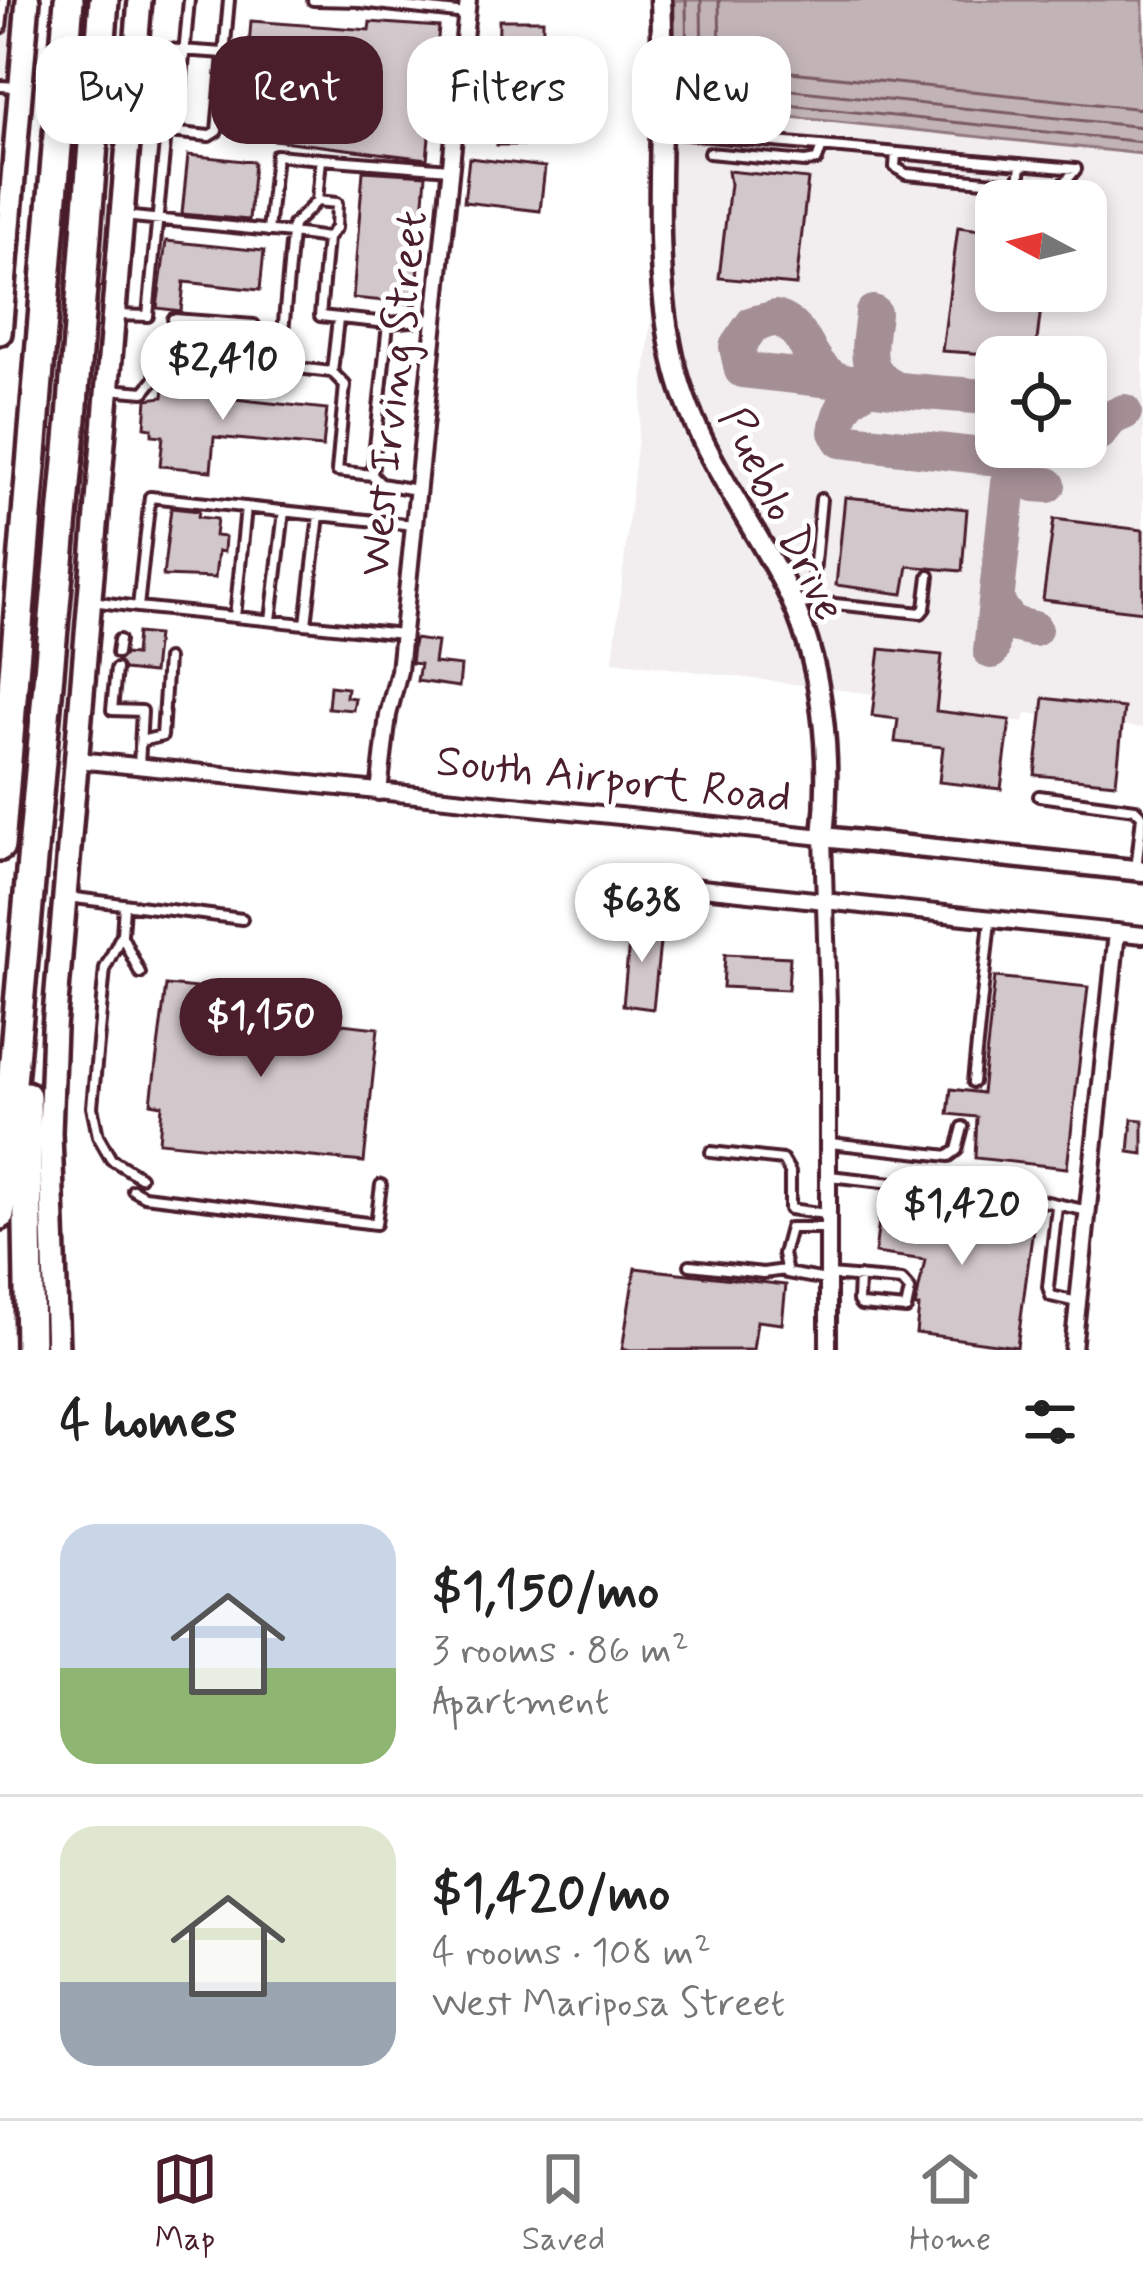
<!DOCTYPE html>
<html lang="en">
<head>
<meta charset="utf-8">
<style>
  body { margin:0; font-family:Mynerve,sans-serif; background:#f2f2f2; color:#222; height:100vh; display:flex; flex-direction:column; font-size:45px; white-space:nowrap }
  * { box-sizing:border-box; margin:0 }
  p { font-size:39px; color:#767676 }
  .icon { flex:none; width:66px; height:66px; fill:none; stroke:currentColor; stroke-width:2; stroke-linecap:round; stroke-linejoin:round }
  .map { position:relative; height:1350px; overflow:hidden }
  .sheet { display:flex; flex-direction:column; background:#fff; flex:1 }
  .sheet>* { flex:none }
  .top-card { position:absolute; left:36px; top:36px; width:1071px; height:108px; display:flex; gap:24px }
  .needle { width:78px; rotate:277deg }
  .controls { position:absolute; left:975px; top:180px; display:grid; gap:24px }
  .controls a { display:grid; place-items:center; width:132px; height:132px; border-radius:24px; background:#fff; box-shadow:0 6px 18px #0003; font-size:60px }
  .price { position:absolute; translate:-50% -102px; padding:0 27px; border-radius:42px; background:#fff; color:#222; font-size:39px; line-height:78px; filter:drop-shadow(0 3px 6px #0008) }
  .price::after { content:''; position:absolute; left:50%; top:72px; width:36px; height:27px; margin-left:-18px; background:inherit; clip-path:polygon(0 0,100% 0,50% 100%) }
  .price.selected { background:#4a1f2b; color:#fff }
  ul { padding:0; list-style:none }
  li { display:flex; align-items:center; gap:36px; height:300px; padding:0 60px }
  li+li { border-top:3px solid #e0e0e0 }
  li span { display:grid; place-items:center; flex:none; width:336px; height:240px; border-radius:36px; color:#555 }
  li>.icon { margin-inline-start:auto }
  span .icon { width:144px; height:144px; fill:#fffc; stroke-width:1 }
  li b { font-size:51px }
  h2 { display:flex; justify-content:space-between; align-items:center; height:144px; padding:0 60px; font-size:51px }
  .tag { padding:0 42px; border-radius:36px; background:#fff; box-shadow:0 6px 18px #0003; font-size:42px; line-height:108px }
  .tag.selected { background:#4a1f2b; color:#fff }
  .dock { display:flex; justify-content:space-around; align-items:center; height:168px; border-top:3px solid #e0e0e0; background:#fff; font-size:33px; color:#767676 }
  .dock a { display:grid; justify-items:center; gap:6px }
  .dock .selected { color:#4a1f2b }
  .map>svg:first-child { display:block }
  .built { fill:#f2eeef; fill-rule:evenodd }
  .water { fill:#c1b3b6; stroke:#91787e; stroke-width:3 }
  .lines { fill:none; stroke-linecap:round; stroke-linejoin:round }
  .shore { stroke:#7a5a63; stroke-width:3 }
  .taxiway { stroke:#a48f95; stroke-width:36 }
  .building { fill:#d2c7cb; stroke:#4a1f2b; stroke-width:3 }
  .service-casing { stroke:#4a1f2b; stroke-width:16 }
  .minor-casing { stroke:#4a1f2b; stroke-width:22 }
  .tertiary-casing { stroke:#4a1f2b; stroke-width:27 }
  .secondary-casing { stroke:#4a1f2b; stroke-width:30 }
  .motorway-casing { stroke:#4a1f2b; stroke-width:36 }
  .service { stroke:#fff; stroke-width:8 }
  .minor { stroke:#fff; stroke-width:14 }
  .tertiary { stroke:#fff; stroke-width:18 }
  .secondary { stroke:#fff; stroke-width:21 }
  .motorway { stroke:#fff; stroke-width:27 }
  .labels { text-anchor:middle; stroke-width:10; stroke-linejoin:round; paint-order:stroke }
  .street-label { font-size:45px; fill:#4a1f2b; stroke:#fff }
</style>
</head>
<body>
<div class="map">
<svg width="1143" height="1350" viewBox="0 0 1143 1350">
  <rect width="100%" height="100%" fill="#fff"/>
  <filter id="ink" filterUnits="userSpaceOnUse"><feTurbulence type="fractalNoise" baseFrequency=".00833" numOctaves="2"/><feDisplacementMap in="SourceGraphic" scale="24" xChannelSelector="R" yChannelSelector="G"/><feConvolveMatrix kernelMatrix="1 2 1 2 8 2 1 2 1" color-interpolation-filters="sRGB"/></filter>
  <g filter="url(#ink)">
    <!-- built -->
    <path class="built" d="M0 0H27L0 315Z
      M675 105 1143 154V728L1026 713 1024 722 936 711V702L613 661ZM996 201H1086V291H996ZM996 357H1086V447H996Z"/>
    <!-- water -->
    <path class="water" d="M674 0H1143V154L675 105Z"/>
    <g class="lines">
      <!-- shore -->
      <path class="shore" d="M686 0 687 89 691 95 1143 142
        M701 0 702 76 706 81 1143 127
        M719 0 720 60 724 65 1143 109"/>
      <!-- taxiway -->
      <path class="taxiway" d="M873 313C870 344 860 370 892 387
        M841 381 742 370 737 347 753 324 776 318C808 328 806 363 834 378 858 390 963 394 996 398
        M875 385C851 394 839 406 836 432L841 440 990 457H998L1011 447
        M1086 412 1099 433 1111 418 1124 412
        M1034 484 1048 485
        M996 602 1013 447
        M991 651 996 602 1012 624 1034 629"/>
    </g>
    <!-- building -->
    <path class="building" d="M499 20H543L541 145H497Z
      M251 21 369 30 370 22 439 27 427 159 242 136Z
      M188 155 254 162 249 220 182 214Z
      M469 158 545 167 540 211 464 202Z
      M363 171 426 175 416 304 353 298Z
      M728 171 808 179 796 285 719 278 730 184Z
      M958 227 996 232V291H1043L1035 357 942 351Z
      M166 241 264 251 260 290 184 282 181 311 157 308Z
      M166 367H191L182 379 189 387V394L327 409 323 447 214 437 211 471 160 466 163 436 152 435V428L145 427 147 399 163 397Z
      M845 497 967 509 962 571 908 566 903 594 836 585Z
      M171 508 199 511 198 517 217 519 215 536 225 537 224 552 218 551 215 578 163 576Z
      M1054 519 1143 530V612L1043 600Z
      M137 633 157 635 153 673 124 670 118 661 125 654 135 655Z
      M414 639 437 642 434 663 461 666 459 687 417 681 420 664 411 663Z
      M880 649 942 655 936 711 1010 720 1001 789 939 782 943 747 895 742 898 719 872 716Z
      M330 686 347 688 346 697 355 698 353 710 328 708Z
      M1044 698 1124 708 1116 783 1035 775Z
      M631 921 662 924 653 1009 623 1005Z
      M725 954 790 957 788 990 723 987Z
      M995 977 1088 987 1067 1168 975 1158 977 1117 948 1114 951 1089 982 1093Z
      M166 985 228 991 226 1011 378 1028 364 1162 159 1142 162 1105 151 1103Z
      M1132 1119 1143 1120V1154L1129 1152Z
      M895 1193 932 1203V1209L1034 1221 1017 1347 916 1333 919 1307H915L925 1260 875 1253 881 1204 893 1205Z
      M635 1268 786 1285 782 1324 757 1321 753 1350H622Z"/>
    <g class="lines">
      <defs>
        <path id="service" d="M313 0 361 1
          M360 2 466 14
          M1 28 4 0
          M137 47 224 53
          M0 86 20 87
          M132 128 209 136 217 131 229 0
          M664 132 1076 169 1050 201
          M177 133 189 0
          M709 153 805 162 817 160 822 146
          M896 153 895 167 906 174 1019 184 1021 164
          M321 159 450 169
          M1019 184 1032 201
          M317 201 337 203 336 228 327 238
          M268 231 276 155 321 159 317 201 293 225 292 233 327 238 320 316 388 323 433 319
          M116 315 148 316 166 132
          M173 319 254 325
          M338 319 332 372 345 385 337 471 372 475
          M388 324 372 475 381 484 417 490
          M280 366 332 372
          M190 379 212 362
          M109 389 144 392 154 380 159 361 167 357 280 366 292 233 123 216
          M92 601 138 607 150 497 414 525
          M816 602 813 584 821 499
          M794 605 816 602 921 613 925 608 929 576
          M138 607 402 634
          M235 617 246 507
          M271 620 284 511
          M306 624 319 515
          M117 653 119 640
          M116 669 112 710 142 711 139 766
          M141 741 162 736 167 659
          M1039 796 1135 809 1142 816 1136 870
          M67 897 242 919
          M124 906 122 934 105 968 92 1107 98 1136 111 1159 140 1177
          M122 936 140 973
          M973 1082 990 921
          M830 1143 949 1156 957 1150 963 1127
          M711 1152 783 1160 790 1172V1209L826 1214
          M829 1176 1029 1198 1088 1211
          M133 1190 144 1196 376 1224 381 1185
          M1057 1206 1048 1287 1051 1296 1077 1302
          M690 1265 763 1273 785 1270
          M829 1275 902 1281 910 1290 906 1309 861 1305 858 1301 859 1277
          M826 1280 787 1273 783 1254 790 1228H828"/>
        <path id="minor" d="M78 760 823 837 828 1005V1350
          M379 792 388 715 399 671 468 0
          M664 884 1143 935
          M1073 1350 1117 932"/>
        <path id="tertiary" d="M661 0C667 116 648 244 673 357 691 442 746 511 785 586 823 660 832 755 823 837L1143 871"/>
        <path id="secondary" d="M0 333 28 0
          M57 1350 50 1132 54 1028 140 0"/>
        <path id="motorway" d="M0 846 69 0
          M26 1096 30 1350
          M0 1215 72 418 104 0"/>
      </defs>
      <!-- service casing -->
      <use href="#service" class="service-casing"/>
      <!-- minor casing -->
      <use href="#minor" class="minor-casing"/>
      <!-- tertiary casing -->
      <use href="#tertiary" class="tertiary-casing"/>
      <!-- secondary casing -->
      <use href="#secondary" class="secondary-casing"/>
      <!-- motorway casing -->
      <use href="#motorway" class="motorway-casing"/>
      <!-- service -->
      <use href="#service" class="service"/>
      <!-- minor -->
      <use href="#minor" class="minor"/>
      <!-- tertiary -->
      <use href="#tertiary" class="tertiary"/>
      <!-- secondary -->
      <use href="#secondary" class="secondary"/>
      <!-- motorway -->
      <use href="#motorway" class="motorway"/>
    </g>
  </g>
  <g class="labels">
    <!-- street labels -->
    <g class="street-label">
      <text transform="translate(391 393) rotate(-84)" y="16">West Irving Street</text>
      <text transform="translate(784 513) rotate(64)" y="16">Pueblo Drive</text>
      <text transform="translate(614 777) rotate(6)" y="16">South Airport Road</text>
    </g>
  </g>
</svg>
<div class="controls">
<a><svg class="needle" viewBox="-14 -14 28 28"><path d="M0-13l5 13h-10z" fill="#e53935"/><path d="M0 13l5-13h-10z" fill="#767676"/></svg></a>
<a><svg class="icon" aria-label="locate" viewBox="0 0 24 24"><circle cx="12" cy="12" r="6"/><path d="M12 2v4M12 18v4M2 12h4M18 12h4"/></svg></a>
</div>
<b class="price" style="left:223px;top:423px">$2,410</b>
<b class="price" style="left:642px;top:965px">$638</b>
<b class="price selected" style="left:261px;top:1080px">$1,150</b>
<b class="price" style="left:962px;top:1268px">$1,420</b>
<div class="top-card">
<a class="tag">Buy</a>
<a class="tag selected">Rent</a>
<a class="tag">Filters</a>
<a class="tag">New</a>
</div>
</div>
<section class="sheet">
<h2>4 homes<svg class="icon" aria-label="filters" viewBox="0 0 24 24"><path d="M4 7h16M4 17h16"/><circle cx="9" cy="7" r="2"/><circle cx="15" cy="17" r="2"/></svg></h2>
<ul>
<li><span style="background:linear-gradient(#c9d6e8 60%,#8fb573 0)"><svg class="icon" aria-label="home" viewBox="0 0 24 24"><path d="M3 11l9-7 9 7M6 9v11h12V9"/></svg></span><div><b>$1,150/mo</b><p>3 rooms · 86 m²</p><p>Apartment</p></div></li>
<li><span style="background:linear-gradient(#dfe7d0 65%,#9aa5b1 0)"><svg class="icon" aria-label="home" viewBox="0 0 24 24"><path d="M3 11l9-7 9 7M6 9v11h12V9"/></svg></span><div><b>$1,420/mo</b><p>4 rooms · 108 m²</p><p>West Mariposa Street</p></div></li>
</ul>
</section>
<nav class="dock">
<a class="selected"><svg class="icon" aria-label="map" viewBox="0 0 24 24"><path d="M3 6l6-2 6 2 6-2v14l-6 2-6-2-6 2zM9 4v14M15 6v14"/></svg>Map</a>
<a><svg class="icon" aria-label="saved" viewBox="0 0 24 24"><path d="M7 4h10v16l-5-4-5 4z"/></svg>Saved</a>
<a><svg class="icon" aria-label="home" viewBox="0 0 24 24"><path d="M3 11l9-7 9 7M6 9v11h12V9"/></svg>Home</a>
</nav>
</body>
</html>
